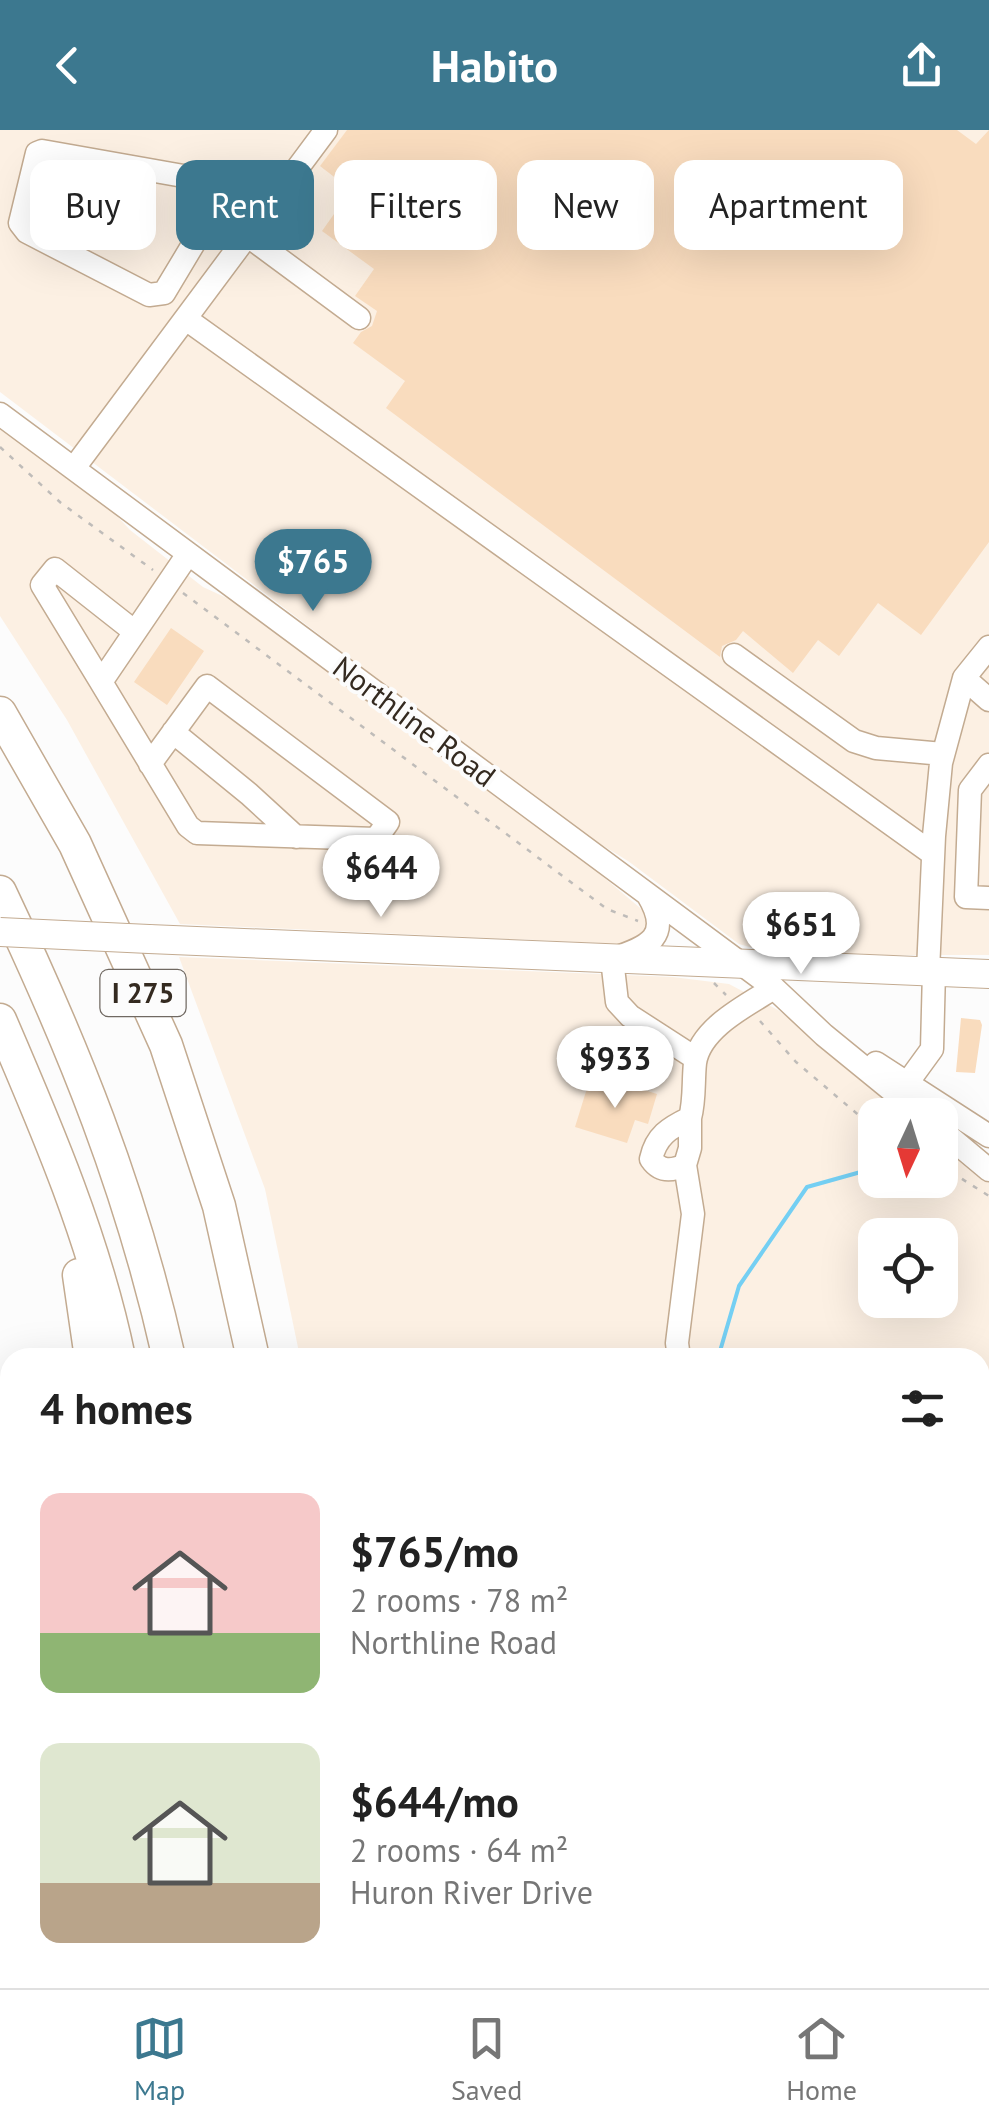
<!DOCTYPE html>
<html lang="en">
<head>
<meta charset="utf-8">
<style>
  body { margin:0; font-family:"PT Sans",sans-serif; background:#f2f2f2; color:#222; height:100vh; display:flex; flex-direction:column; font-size:38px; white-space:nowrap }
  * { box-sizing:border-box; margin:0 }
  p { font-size:32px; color:#767676 }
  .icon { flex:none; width:55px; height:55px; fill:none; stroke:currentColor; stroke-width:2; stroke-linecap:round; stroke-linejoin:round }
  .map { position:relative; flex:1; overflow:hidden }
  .sheet { position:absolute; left:0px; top:1218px; width:990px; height:642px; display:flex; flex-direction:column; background:#fff; border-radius:30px 30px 0 0; box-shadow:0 10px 40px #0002 }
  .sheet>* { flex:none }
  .top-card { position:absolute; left:30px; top:30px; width:930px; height:90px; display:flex; gap:20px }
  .needle { width:65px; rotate:184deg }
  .controls { position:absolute; left:858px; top:968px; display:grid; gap:20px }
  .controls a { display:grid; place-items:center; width:100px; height:100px; border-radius:20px; background:#fff; box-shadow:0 10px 40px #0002; font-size:50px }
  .price { position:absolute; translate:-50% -85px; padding:0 22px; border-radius:35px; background:#fff; color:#222; font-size:32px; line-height:65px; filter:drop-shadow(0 2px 5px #0008) }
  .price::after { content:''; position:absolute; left:50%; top:60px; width:30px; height:22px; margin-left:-15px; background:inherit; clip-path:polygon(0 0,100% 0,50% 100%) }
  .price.on { background:#3c788f; color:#fff }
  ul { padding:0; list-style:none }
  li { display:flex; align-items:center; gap:30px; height:250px; padding:0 40px }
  li span { display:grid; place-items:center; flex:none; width:280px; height:200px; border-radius:20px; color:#555 }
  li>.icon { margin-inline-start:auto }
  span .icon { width:120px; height:120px; fill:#fffc; stroke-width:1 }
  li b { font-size:42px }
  h2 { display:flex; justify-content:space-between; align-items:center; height:120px; padding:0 40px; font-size:42px }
  .chip { padding:0 35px; border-radius:20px; background:#fff; box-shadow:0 10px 40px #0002; font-size:35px; line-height:90px }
  .chip.on { background:#3c788f; color:#fff }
  header { display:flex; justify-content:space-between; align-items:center; height:130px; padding:0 40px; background:#3c788f; color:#fff; font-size:45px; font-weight:600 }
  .dock { display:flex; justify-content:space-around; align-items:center; height:140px; border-top:2px solid #e0e0e0; background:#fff; font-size:28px; color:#767676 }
  .dock a { display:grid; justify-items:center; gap:5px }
  .dock .on { color:#3c788f }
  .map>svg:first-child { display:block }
  .built { fill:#fcf0e3; fill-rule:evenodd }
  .water { fill:#74cff3 }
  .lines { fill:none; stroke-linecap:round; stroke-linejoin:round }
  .stream { stroke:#74cff3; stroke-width:4 }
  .building { fill:#f9dcbe }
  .minor-casing { stroke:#c3ab91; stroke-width:25 }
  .major-casing { stroke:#c3ab91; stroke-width:30 }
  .highway-casing { stroke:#c3ab91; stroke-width:35 }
  .path { stroke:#bfbcb9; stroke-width:2.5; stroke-dasharray:5 8; stroke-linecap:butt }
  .minor { stroke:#fff; stroke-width:22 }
  .major { stroke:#fff; stroke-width:28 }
  .highway { stroke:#fff; stroke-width:32 }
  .rail-casing { stroke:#524a42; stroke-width:8 }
  .rail { stroke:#fcfcfc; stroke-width:4; stroke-dasharray:11; stroke-linecap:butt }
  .major-bridge-casing { stroke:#c3ab91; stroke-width:30; stroke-linecap:butt }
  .major-bridge { stroke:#fff; stroke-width:28 }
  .labels { text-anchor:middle; stroke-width:8; stroke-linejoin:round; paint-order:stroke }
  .shield { fill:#fcfcfc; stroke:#706962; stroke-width:2.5 }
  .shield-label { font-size:28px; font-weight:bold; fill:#342a20 }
  .street-label { font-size:30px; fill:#342a20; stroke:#fcfcfc }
</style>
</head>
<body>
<header><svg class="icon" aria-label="back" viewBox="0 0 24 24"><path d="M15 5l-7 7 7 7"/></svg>Habito<svg class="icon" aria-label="share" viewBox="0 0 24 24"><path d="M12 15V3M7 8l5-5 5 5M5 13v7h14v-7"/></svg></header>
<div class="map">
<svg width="989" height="1858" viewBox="0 0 989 1858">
  <rect width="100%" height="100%" fill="#fcfcfc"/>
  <!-- built -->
  <path class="built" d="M0 0H989V825H887L753 818 739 814 628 731 571 696 0 262Z
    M0 294 101 369 130 400 203 457 242 475 565 715 645 782 650 789 644 807 622 814 180 794 67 590 0 486Z
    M179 827 673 847 729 854 778 880 917 985H875V1050H940V1002L989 1040V1474L980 1476V1228L300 1227 265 1059ZM875 1105H940V1170H875Z"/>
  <!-- water -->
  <path class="water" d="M989 1579V1858H728L719 1850H980V1581Z"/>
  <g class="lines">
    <!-- stream -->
    <path class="stream" d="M718 1228 739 1156 807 1057 875 1038
      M641 1850 652 1858"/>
  </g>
  <!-- building -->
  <path class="building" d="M347 0H957L976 14 989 0V412L921 505 878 473 839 526 818 510 793 543 743 501 736 510 722 516 720 527 386 278 405 251 353 213 361 202 372 196 377 181 355 166 374 139 322 101 351 60 320 36Z
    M171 498 204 521 167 575 134 552Z
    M961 888 980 890 982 895 975 943 956 942Z
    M616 951 657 964 648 994 635 990 627 1013 575 997 588 955 613 963Z"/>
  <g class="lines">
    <defs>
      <path id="minor" d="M230 53 164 163 149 165 27 102 20 93 37 23 42 21 279 63
        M248 106 359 188
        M186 189 933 724
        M0 284 774 858 824 905 922 985
        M74 338 326 0
        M734 525 854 611 876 618 943 624
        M964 548 989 570
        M101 552 42 455 55 439 135 502
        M173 602 249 664 296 707
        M150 634 207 556 388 692 376 709 197 703 188 696 101 552 188 424
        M989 635 970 660 966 767 989 768
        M648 765C673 807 648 817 612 829L617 872 630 886 695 928
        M928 841 934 706 941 633 964 548 989 517
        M876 933 989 1006
        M908 952 932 919 934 841
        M690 988V1018L685 1035C672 1041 660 1042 651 1029 656 1006 669 998 690 988 695 970 693 951 695 933 700 898 747 875 774 858
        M940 999 989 1040
        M679 1228 677 1213 693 1084 685 1035"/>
      <path id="major" d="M149 809 989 844"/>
      <path id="highway" d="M0 583 75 714 166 915 219 1076 253 1228
        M0 762C74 918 131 1059 169 1228
        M0 890C47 999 95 1111 119 1228
        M79 1145 91 1228
        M0 1673 10 1655
        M204 1850 205 1858
        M254 1850 255 1858
        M340 1850 341 1858
        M530 1850 539 1858"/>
    </defs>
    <!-- minor casing -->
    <use href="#minor" class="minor-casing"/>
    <!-- major casing -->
    <use href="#major" class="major-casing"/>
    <!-- highway casing -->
    <use href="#highway" class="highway-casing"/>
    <!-- path -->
    <path class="path" d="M0 317 61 373 153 440
      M183 463 607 779 638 791
      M714 853 726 865
      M760 891 796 932 875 999
      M940 1035 989 1066
      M690 1850 700 1858"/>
    <!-- minor -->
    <use href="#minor" class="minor"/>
    <!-- major -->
    <use href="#major" class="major"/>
    <!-- highway -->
    <use href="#highway" class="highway"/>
    <defs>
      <path id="rail" d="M980 1506 989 1504
        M0 1758 10 1755"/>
    </defs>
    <!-- rail casing -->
    <use href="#rail" class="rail-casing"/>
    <!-- rail -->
    <use href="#rail" class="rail"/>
    <defs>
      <path id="major-bridge" d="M0 802 149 809"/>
    </defs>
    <!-- major-bridge casing -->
    <use href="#major-bridge" class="major-bridge-casing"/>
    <!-- major-bridge -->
    <use href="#major-bridge" class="major-bridge"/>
  </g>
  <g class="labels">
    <!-- shield labels -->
    <rect class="shield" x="100.5" y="840" width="85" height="46" rx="8"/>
    <g class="shield-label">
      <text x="143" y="873">I 275</text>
    </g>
    <!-- street labels -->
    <g class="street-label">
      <text transform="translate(414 592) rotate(37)" y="10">Northline Road</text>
    </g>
  </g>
</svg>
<div class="controls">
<a><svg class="needle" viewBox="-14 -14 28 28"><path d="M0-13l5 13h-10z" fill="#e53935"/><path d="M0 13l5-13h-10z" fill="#767676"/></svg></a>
<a><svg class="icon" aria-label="locate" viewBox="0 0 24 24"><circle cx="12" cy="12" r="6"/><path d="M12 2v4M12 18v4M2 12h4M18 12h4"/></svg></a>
</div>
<b class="price on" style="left:313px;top:484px">$765</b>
<b class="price" style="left:381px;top:790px">$644</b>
<b class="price" style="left:801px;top:847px">$651</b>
<b class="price" style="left:615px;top:981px">$933</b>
<div class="top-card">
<a class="chip">Buy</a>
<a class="chip on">Rent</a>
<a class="chip">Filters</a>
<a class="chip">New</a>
<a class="chip">Apartment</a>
</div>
<section class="sheet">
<h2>4 homes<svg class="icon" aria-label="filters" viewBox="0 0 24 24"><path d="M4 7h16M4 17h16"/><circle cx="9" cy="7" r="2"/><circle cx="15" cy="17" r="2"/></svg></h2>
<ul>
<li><span style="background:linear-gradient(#f6c9c9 70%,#8fb573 0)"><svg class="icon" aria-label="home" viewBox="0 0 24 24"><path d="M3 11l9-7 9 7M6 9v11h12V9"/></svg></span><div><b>$765/mo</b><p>2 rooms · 78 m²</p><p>Northline Road</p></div></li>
<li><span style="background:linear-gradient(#dfe7d0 70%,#b9a48a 0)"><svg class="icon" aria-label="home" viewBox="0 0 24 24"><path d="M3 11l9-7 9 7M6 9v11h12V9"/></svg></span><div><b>$644/mo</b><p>2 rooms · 64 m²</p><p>Huron River Drive</p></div></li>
</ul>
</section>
</div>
<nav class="dock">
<a class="on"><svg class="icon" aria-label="map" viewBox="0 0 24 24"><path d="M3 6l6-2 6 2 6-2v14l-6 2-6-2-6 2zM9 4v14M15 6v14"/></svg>Map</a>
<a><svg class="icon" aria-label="saved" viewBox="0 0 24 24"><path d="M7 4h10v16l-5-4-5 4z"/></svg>Saved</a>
<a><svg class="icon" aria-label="home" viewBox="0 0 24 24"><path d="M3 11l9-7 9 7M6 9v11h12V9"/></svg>Home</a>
</nav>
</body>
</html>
